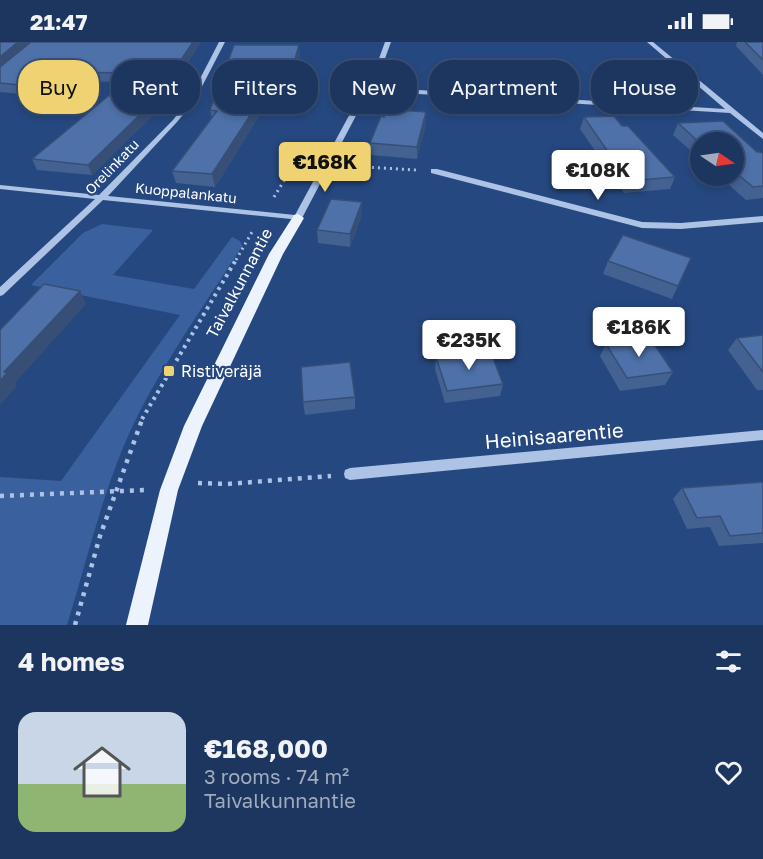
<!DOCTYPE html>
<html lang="en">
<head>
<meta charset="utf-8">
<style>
  body { margin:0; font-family:"Golos Text",sans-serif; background:#294169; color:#f1f3f6; height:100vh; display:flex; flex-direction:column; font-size:22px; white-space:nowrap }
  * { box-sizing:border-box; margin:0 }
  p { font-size:20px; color:#a0abbd }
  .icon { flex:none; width:33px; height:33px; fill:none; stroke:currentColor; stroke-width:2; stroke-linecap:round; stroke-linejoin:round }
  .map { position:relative; height:583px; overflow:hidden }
  .drawer { display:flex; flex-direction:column; background:#1c3660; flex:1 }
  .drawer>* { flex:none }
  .hud { position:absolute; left:18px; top:18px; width:728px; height:54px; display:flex; gap:12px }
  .needle { width:39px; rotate:103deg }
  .buttons { position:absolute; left:690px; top:90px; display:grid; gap:12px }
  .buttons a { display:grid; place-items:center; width:54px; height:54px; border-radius:50%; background:#1c3660; box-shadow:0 3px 9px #0003,0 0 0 2px #3a5075; font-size:30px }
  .price { position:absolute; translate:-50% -51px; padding:0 14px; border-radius:6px; background:#fff; color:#222; font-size:20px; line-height:39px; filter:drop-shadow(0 2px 3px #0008) }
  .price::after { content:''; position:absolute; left:50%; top:36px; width:18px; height:14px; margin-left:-9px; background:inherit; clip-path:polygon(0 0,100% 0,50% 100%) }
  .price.current { background:#efd271; color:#111 }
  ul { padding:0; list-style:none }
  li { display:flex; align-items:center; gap:18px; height:150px; padding:0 18px }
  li+li { border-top:2px solid #3a5075 }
  li span { display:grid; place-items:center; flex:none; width:168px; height:120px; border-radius:18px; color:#555 }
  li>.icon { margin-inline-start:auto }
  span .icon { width:72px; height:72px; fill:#fffc; stroke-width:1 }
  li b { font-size:26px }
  h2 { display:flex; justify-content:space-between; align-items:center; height:72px; padding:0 18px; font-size:26px }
  .tag { padding:0 21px; border-radius:24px; background:#1c3660; box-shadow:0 3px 9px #0003,0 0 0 2px #3a5075; font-size:21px; line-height:54px }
  .tag.current { background:#efd271; color:#111 }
  .status { display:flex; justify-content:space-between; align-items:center; height:42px; padding:0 30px; background:#1c3660; direction:ltr }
  .status svg { height:16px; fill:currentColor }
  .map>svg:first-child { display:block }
  .green { fill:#3a619d }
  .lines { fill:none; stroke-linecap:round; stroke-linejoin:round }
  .path-far2 { stroke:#acc3e6; stroke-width:3; stroke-dasharray:2 4; stroke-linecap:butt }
  .path-far1 { stroke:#acc3e6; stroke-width:4; stroke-dasharray:3 4.5; stroke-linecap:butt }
  .path { stroke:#acc3e6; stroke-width:4.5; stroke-dasharray:4 6; stroke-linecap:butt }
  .minor { fill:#acc3e6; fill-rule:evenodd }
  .major { fill:#edf3fd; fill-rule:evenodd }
  .wall { fill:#436191 }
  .shaded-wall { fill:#374f76 }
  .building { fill:#4e71a9; stroke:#374f76; stroke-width:1.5 }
  .poi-dot { fill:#efd271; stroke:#264880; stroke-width:2 }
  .labels { text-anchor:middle; stroke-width:4.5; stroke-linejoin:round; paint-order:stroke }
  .far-street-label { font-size:14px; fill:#fff; stroke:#264880 }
  .street-label { font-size:16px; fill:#fff; stroke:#264880 }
  .poi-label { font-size:16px; fill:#fff; stroke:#264880; text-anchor:start }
  .near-street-label { font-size:20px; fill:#fff; stroke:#264880 }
</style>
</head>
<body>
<div class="status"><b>21:47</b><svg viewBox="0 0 49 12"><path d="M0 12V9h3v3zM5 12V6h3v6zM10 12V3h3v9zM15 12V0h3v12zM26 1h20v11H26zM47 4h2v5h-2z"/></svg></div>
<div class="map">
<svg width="763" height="583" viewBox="0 0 763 583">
  <rect width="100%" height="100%" fill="#264880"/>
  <!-- green -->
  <path class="green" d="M102 182 153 188 113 233 194 247 232 195 240 199 242 204C206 261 165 318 135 379 104 443 88 515 67 583H0V435L61 439 180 273 31 243 83 191Z"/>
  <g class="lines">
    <!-- path-far2 -->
    <path class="path-far2" d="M348 124 416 128
      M274 155 301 111 311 112
      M236 218 252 190"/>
    <!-- path-far1 -->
    <path class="path-far1" d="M142 377 237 216"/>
    <!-- path -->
    <path class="path" d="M198 441 227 442 331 434
      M0 454 146 448
      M75 583 100 494 143 375"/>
    <!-- minor -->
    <path class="minor" d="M219 0H225L195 58 177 80 108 154 295 173 377 22 385 0H391L383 22 371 45 725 67 647 0H653L763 91V97L730 71 369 49 301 178 103 158 3 253 0 254V245L95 157 0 147V143L99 153 173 78 190 56Z
      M431 127H437L642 180 681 181 763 174V180L681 187 642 186 431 131Z
      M763 388V398L350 438 345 436 344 432 345 428 350 426Z"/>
    <!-- major -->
    <path class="major" d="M298 172 304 176 283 212 202 384 178 448 148 583H126L160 448 184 384 269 212 294 173Z"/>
  </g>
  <!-- wall -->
  <path class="wall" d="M0 0H201L154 72 92 133 37 128 32 117 126 40 54 39 34 53 0 50Z
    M737 0H763V33L736 4Z
    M300 13 287 60H279L277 69H262L215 145 176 141 172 129 212 76 210 68Z
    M426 70V82L417 117 371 113 370 101 384 75Z
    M584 75 622 84 675 135 670 147 624 151 580 87Z
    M723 79 757 110H761L763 111V156L746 158 719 134H734V100H700V117L673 93 678 81Z
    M362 160V173L350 205 318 201 317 188Z
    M608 219 678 244 672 257 603 232Z
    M763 293V348H757L728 308 737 296Z
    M606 302 673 330 665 343 620 349 600 314Z
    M436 315 503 342 500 354 445 361 435 327Z
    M355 355V367L305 373 303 360Z
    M763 440V501L719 504 710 485 687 487 673 457 682 446Z"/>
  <!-- shaded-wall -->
  <path class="shaded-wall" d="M18 0H32L0 27V15Z
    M193 0H201L154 72 92 133 88 123Z
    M299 3 300 13 287 60 286 49Z
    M50 30 54 39 34 53 30 44Z
    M278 49 279 60 277 69 275 58Z
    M260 58 262 69 215 145 212 132Z
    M426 70V82L417 117V105Z
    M362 160V173L350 205V192Z
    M80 249 86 262 15 341 17 344 0 363V339L4 330Z"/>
  <!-- building -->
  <path class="building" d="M0 0H18L0 15Z
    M31 0H193L151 62 88 123 32 117 136 31 50 30 30 44 0 41V25Z
    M745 0H763V18Z
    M234 3H299L286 49H278L275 58H260L212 132 172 129 217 69 210 68Z
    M387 67 426 70 417 105 370 101 381 74 384 75Z
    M614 74 622 84H628L675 135 628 139 584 75Z
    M723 79 757 110H761L763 111V144L753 145 734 129V100L700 101 678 81Z
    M331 157 362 160 350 192 317 188Z
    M623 193 691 216 678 244 608 219Z
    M44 242 80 249 4 330 7 331 0 339V288Z
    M763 293V330L737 296Z
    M650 296 673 330 627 336 606 302Z
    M490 308 503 342 447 349 436 315Z
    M350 320 355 355 303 360 301 325Z
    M763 440V491L730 494 720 474 697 476 682 446Z"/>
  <!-- markers -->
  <rect class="poi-dot" x="163" y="323" width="12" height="12" rx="3"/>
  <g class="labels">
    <!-- far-street labels -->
    <g class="far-street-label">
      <text transform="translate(112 125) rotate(-46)" y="5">Orelinkatu</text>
      <text transform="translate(186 151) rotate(6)" y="5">Kuoppalankatu</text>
    </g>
    <!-- street labels -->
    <g class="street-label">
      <text transform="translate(239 241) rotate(-62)" y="6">Taivalkunnantie</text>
    </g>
    <!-- poi labels -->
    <g class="poi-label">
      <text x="181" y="335">Ristiveräjä</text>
    </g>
    <!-- near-street labels -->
    <g class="near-street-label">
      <text transform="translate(554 394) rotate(-5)" y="7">Heinisaarentie</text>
    </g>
  </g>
</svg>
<div class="buttons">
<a><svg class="needle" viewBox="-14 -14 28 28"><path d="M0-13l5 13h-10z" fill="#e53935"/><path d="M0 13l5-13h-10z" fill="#a0abbd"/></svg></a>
</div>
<b class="price current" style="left:325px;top:151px">€168K</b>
<b class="price" style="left:598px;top:159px">€108K</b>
<b class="price" style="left:639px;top:316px">€186K</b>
<b class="price" style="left:469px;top:329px">€235K</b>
<div class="hud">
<a class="tag current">Buy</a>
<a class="tag">Rent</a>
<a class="tag">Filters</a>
<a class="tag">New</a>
<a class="tag">Apartment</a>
<a class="tag">House</a>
</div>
</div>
<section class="drawer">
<h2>4 homes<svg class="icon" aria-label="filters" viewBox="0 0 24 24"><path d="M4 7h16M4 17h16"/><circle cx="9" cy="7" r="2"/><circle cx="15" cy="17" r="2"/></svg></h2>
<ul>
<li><span style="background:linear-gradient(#c9d6e8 60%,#8fb573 0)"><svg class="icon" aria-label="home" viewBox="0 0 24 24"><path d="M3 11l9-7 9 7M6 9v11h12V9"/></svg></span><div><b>€168,000</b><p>3 rooms · 74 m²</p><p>Taivalkunnantie</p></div><svg class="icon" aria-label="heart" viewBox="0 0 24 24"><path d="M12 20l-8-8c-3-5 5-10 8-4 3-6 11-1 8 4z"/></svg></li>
</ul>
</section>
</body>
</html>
